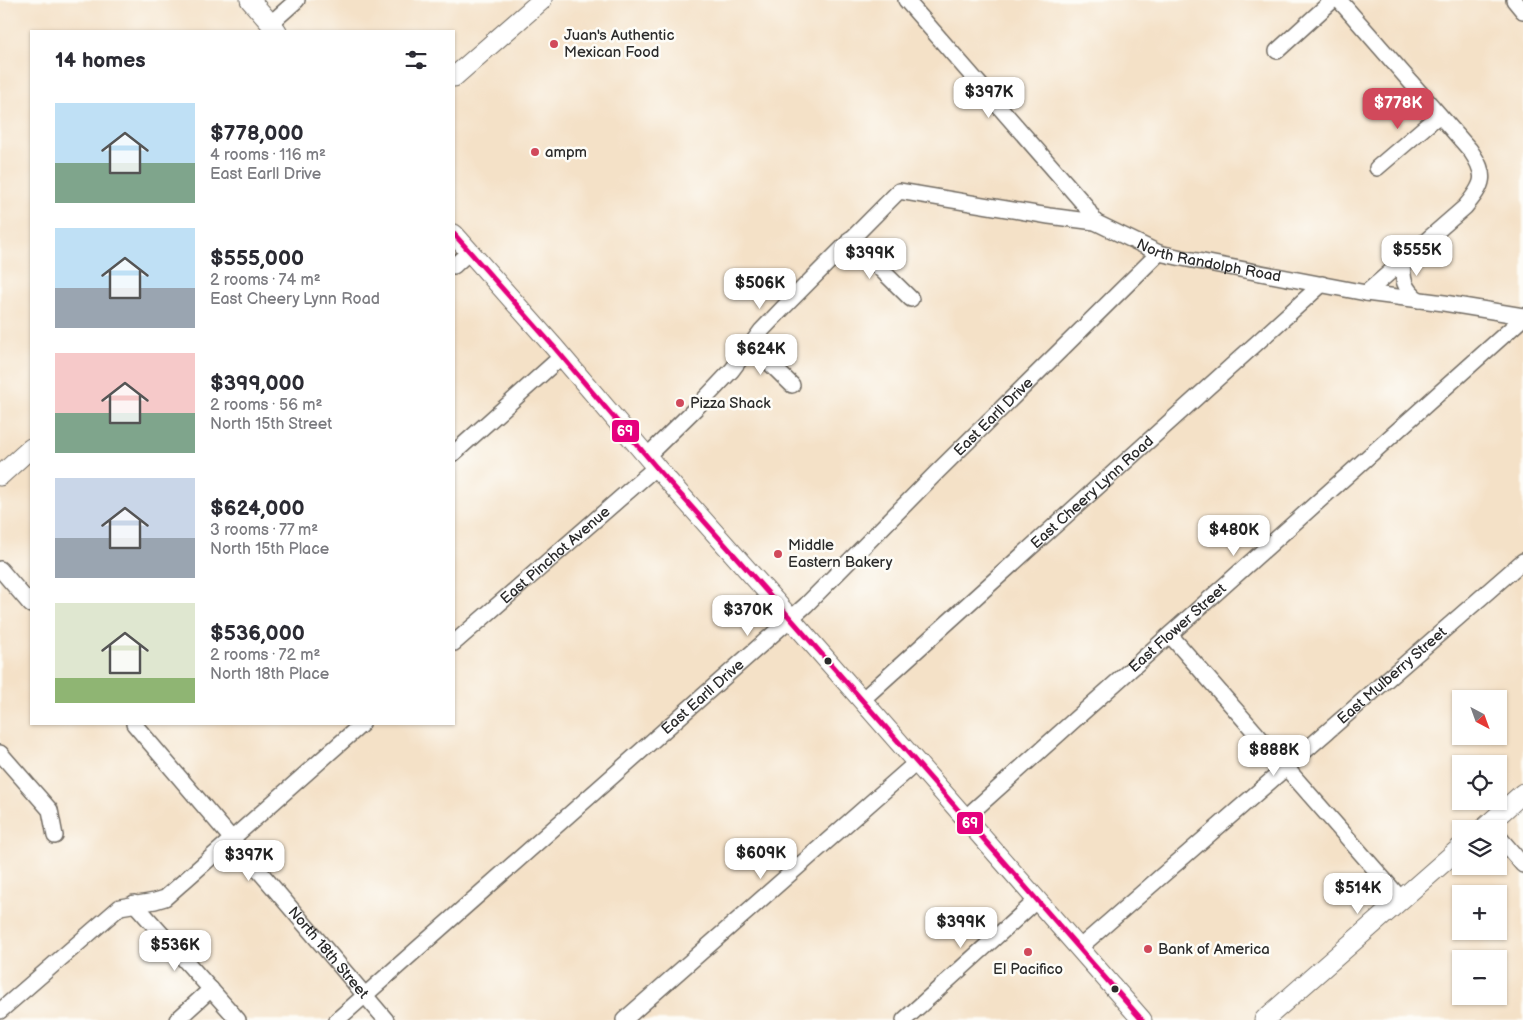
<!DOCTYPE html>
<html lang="en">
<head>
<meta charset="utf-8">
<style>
  body { margin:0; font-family:"Balsamiq Sans",sans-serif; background:#f2f2f3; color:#2b2b33; height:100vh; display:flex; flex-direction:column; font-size:19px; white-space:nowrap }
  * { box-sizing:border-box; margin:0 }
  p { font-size:16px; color:#7c7c81 }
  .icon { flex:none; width:28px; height:28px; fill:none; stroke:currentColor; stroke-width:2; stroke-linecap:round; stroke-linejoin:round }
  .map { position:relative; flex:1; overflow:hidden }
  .drawer { position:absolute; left:30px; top:30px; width:425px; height:695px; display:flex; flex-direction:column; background:#fff; border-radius:0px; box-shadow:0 1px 4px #0004 }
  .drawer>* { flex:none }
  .needle { width:32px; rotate:139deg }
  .fabs { position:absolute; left:1452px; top:690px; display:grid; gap:10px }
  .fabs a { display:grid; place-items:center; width:55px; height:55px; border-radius:0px; background:#fff; box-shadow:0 1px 4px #0004; font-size:25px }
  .price { position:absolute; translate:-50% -42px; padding:0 11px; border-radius:10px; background:#fff; color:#222; font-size:16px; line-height:32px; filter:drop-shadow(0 1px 2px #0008) }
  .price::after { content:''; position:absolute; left:50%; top:30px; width:15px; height:11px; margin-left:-8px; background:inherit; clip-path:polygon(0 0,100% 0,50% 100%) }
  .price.on { background:#d1495b; color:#fff }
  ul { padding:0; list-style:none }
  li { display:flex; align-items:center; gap:15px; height:125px; padding:0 25px }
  li span { display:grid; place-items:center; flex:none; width:140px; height:100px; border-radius:0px; color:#555 }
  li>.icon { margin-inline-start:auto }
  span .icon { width:60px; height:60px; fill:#fffc; stroke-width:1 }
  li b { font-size:21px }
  h2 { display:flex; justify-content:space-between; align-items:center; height:60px; padding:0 25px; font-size:21px }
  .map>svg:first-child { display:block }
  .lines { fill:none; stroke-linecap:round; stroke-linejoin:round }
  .minor-casing { stroke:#716b62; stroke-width:18 }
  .major-casing { stroke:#716b62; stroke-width:21 }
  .minor { stroke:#fff; stroke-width:15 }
  .major { stroke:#fff; stroke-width:19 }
  .bus-1-casing { stroke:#fdfcf7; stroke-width:9 }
  .bus-1 { stroke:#e5007d; stroke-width:5 }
  .poi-dot { fill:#d1495b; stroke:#fdfcf7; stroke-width:2 }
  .bus-dot { fill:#2b2b2b; stroke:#fdfcf7; stroke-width:2 }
  .labels { text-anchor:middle; stroke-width:5; stroke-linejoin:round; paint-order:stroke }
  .poi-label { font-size:15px; fill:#2b2b2b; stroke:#fdfcf7; text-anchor:start }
  .street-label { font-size:15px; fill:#2b2b2b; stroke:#fdfcf7 }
  .line-badge { stroke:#fdfcf7; stroke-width:2 }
  .badge-label { font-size:14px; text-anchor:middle; font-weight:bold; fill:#fff }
</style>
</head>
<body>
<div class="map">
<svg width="1523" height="1020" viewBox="0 0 1523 1020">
  <rect width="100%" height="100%" fill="#fdfcf7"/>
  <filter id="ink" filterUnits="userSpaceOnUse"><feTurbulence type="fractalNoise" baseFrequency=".02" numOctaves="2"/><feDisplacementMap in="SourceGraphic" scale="10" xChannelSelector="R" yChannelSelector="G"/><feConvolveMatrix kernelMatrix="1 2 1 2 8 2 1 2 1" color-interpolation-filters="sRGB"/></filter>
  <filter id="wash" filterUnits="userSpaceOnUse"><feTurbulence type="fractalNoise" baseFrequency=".0096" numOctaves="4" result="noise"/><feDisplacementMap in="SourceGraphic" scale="20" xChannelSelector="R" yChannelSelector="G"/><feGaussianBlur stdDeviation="1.12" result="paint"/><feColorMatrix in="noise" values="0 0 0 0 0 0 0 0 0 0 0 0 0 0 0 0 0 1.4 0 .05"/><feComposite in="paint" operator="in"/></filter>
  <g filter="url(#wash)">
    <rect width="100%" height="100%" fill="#f4e1c7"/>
  </g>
  <g filter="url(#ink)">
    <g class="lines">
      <defs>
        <g id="minor">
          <path d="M906 0 1084 204 1095 222"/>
          <path d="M1339 0 1470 150C1488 176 1484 184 1465 207L1366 293"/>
          <path d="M1514 0 1523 11"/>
          <path d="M270 24 297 0"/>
          <path d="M1277 51 1333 0"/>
          <path d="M1377 168 1439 115"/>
          <path d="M850 239 911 299"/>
          <path d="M1403 260C1402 278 1403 289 1419 300"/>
          <path d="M454 266 469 252"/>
          <path d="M751 345 792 385"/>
          <path d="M454 453 562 356"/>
          <path id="s1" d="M647 456 696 408 732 370 761 331 784 307 899 191 1049 216 1095 222 1159 253 1182 258 1366 293 1444 303 1523 316"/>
          <path d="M0 569 31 605"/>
          <path d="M1170 635 1401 899"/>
          <path id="s2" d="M454 643 656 467"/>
          <path id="s3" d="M862 700 1322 284"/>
          <path id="s4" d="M134 724 386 1020"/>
          <path d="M0 753 50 810 55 836"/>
          <path id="s5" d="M965 818 1523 318"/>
          <path d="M1499 837 1523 865"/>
          <path d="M134 903 238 1020"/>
          <path id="s6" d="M1079 948 1523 561"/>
          <path d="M0 1011 120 907 155 901 165 898 362 724"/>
          <path d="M177 1020 211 989"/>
          <path id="s7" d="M337 1020 806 605 936 473 1159 253"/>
          <path d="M624 1020 917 762"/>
          <path d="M904 1020 1037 900"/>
        </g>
        <path id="major" d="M250 0 277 31
          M454 77 542 0
          M454 234 554 347 656 467 784 611 1142 1020
          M0 476 31 448
          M1483 829 1523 793
          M1264 1020 1461 847"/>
      </defs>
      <!-- minor casing -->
      <use href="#minor" class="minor-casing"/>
      <!-- major casing -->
      <use href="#major" class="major-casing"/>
      <!-- minor -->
      <use href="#minor" class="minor"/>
      <!-- major -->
      <use href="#major" class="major"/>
      <defs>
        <path id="bus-1" d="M454 234 554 347 656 467 784 611 1142 1020"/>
      </defs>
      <!-- bus-1 casing -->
      <use href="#bus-1" class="bus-1-casing"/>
      <!-- bus-1 -->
      <use href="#bus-1" class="bus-1"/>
    </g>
  </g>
  <!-- markers -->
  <g class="poi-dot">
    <circle cx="554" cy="44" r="5"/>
    <circle cx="535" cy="152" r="5"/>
    <circle cx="680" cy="403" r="5"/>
    <circle cx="778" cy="554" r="5"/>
    <circle cx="1148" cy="949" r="5"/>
    <circle cx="1028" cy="952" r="5"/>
  </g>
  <g class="bus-dot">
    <circle cx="828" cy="661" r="4.5"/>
    <circle cx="1115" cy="989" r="4.5"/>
  </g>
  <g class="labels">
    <!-- poi labels -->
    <g class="poi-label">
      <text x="564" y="40">Juan's Authentic<tspan x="564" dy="17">Mexican Food</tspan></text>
      <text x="545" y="157">ampm</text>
      <text x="690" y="408">Pizza Shack</text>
      <text x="788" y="550">Middle<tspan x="788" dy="17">Eastern Bakery</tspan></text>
      <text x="1158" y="954">Bank of America</text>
      <text x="1028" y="974" text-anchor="middle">El Pacifico</text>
    </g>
    <!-- street labels -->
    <g class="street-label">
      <text dy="5" stroke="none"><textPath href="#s1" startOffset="686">North Randolph Road</textPath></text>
      <text dy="5" stroke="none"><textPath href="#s7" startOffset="892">East Earll Drive</textPath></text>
      <text dy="5" stroke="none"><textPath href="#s3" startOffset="310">East Cheery Lynn Road</textPath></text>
      <text dy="5" stroke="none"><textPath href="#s2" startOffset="134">East Pinchot Avenue</textPath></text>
      <text dy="5" stroke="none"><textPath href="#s5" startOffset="285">East Flower Street</textPath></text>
      <text dy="5" stroke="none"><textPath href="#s6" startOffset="415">East Mulberry Street</textPath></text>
      <text dy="5" stroke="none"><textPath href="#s7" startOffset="488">East Earll Drive</textPath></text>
      <text dy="5" stroke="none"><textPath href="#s4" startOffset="300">North 18th Street</textPath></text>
    </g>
  </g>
  <g class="line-badge">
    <rect x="611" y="419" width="29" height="24" rx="5" fill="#e5007d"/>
    <rect x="956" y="811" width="28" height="24" rx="5" fill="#e5007d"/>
  </g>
  <g class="badge-label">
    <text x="625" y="436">69</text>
    <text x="970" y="828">69</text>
  </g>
</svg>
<div class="fabs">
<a><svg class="needle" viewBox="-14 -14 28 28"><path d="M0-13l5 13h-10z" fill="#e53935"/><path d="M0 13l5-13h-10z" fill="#7c7c81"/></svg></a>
<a><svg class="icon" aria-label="locate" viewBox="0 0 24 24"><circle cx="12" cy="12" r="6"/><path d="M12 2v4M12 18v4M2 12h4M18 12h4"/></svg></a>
<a><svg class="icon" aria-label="layers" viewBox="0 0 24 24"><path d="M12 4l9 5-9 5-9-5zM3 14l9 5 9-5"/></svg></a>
<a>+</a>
<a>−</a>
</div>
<b class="price" style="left:989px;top:119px">$397K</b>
<b class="price on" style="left:1398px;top:130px">$778K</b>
<b class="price" style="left:1417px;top:277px">$555K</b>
<b class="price" style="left:870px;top:280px">$399K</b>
<b class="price" style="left:760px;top:310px">$506K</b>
<b class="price" style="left:761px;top:376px">$624K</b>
<b class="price" style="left:1234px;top:557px">$480K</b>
<b class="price" style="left:748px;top:637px">$370K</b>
<b class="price" style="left:1274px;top:777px">$888K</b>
<b class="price" style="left:761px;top:880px">$609K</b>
<b class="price" style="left:249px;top:882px">$397K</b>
<b class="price" style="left:1358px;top:915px">$514K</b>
<b class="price" style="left:961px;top:949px">$399K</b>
<b class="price" style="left:175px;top:972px">$536K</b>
<section class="drawer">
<h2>14 homes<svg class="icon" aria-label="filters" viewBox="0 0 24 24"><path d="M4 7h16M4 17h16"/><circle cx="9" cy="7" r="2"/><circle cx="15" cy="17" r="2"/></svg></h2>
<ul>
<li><span style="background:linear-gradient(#bfe0f5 60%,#7fa58c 0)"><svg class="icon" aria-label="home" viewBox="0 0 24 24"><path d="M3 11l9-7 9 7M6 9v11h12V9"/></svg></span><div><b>$778,000</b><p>4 rooms · 116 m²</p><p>East Earll Drive</p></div></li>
<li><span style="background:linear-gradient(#bfe0f5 60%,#9aa5b1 0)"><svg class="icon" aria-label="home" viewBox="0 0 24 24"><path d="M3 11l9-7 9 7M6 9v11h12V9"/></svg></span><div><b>$555,000</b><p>2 rooms · 74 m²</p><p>East Cheery Lynn Road</p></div></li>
<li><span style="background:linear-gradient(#f6c9c9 60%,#7fa58c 0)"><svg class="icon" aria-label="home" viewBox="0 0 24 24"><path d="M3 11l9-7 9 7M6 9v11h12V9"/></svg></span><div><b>$399,000</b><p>2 rooms · 56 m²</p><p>North 15th Street</p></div></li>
<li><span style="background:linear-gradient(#c9d6e8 60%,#9aa5b1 0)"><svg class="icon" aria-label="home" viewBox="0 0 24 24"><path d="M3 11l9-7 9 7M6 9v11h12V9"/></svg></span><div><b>$624,000</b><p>3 rooms · 77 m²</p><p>North 15th Place</p></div></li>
<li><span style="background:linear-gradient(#dfe7d0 75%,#8fb573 0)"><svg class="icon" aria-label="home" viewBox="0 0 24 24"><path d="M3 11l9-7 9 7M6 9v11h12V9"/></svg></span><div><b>$536,000</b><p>2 rooms · 72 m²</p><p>North 18th Place</p></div></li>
</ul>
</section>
</div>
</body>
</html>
